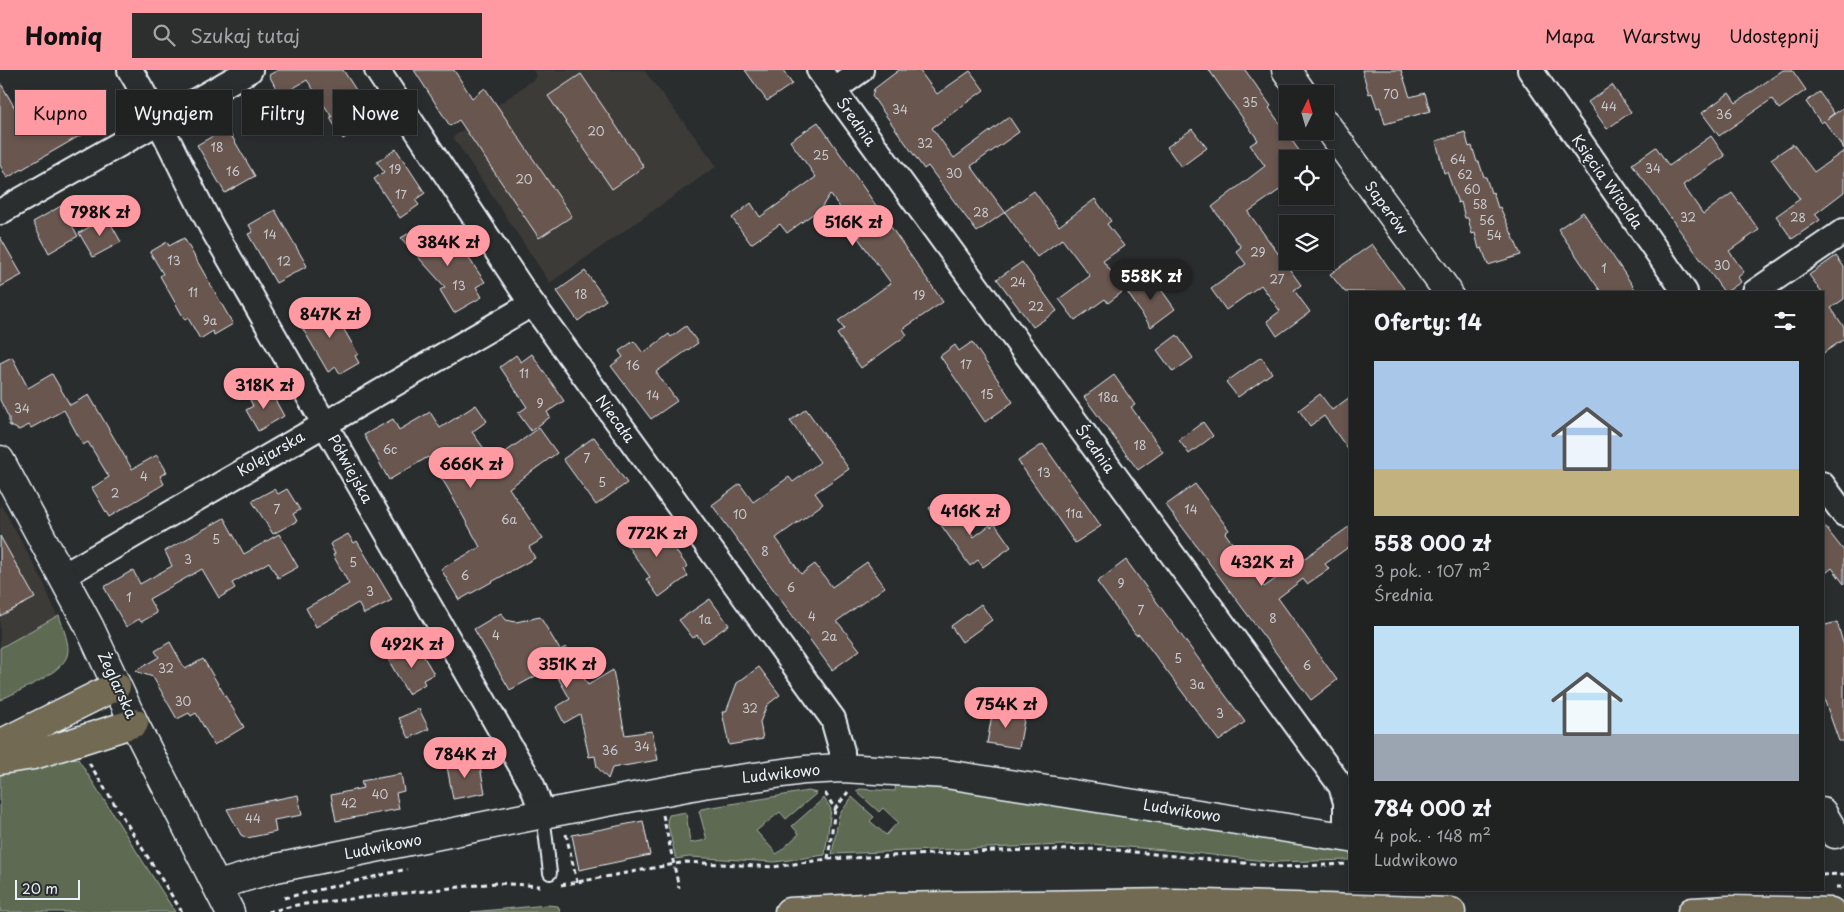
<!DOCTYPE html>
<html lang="pl">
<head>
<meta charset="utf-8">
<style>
  body { margin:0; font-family:"Playpen Sans",sans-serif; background:#2d2f2f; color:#f1f3f6; height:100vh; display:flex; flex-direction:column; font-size:19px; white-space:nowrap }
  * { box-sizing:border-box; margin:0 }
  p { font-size:16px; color:#a2a4a5 }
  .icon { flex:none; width:28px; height:28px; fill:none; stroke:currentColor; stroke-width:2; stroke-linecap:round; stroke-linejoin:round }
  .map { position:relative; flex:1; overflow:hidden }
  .drawer { position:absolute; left:1349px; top:221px; width:475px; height:600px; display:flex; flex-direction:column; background:#202222; border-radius:0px; box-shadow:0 2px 8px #0003,0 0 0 1px #3d3f40 }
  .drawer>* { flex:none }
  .banner { position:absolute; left:15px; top:20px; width:475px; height:45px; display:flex; gap:10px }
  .needle { width:32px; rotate:5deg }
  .controls { position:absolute; left:1279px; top:15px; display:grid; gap:10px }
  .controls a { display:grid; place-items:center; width:55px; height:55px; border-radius:0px; background:#202222; box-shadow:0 2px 8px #0003,0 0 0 1px #3d3f40; font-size:25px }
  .scale { position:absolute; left:15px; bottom:12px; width:65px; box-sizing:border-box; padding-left:5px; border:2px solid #e8f1f8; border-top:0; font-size:14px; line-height:18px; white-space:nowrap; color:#e8f1f8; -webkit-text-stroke:4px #2a2d2e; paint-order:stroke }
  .price { position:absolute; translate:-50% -42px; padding:0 11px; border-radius:18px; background:#ff9aa2; color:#111; font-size:16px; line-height:32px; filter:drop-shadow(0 1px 2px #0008) }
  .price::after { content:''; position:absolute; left:50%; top:30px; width:15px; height:11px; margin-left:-8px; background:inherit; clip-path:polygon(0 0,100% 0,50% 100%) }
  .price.selected { background:#222; color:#fff }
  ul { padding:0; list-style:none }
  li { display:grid; align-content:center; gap:10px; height:265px; padding:0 25px }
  li span { display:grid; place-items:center; height:155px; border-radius:0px; color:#555 }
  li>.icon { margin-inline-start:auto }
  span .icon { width:90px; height:90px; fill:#fffc; stroke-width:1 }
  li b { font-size:21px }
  h2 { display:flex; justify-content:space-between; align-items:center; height:60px; padding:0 25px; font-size:21px }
  .chip { padding:0 18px; border-radius:0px; background:#202222; box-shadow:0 2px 8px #0003,0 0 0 1px #3d3f40; font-size:18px; line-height:45px }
  .chip.selected { background:#ff9aa2; color:#111 }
  header { display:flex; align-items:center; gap:30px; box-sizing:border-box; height:70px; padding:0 25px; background:#ff9aa2; color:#111 }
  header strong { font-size:24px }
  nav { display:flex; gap:28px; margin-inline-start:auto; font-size:18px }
  .search { width:350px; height:45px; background:#2d2f2f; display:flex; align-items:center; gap:12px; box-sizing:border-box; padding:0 18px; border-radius:0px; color:#a2a4a5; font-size:19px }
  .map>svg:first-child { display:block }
  .built { fill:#3c3a38 }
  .green { fill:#5e6b52; stroke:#a3aea5 }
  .building { fill:#67574f; stroke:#e8f1f8 }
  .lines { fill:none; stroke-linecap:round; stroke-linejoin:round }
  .lane-casing { stroke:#e8f1f8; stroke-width:16 }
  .street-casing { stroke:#e8f1f8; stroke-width:28 }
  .secondary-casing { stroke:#e8f1f8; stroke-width:31 }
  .primary-casing { stroke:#e8f1f8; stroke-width:31 }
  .path { stroke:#e8f1f8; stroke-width:3; stroke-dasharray:5 4; stroke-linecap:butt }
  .lane { stroke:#2a2d2e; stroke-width:12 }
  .street { stroke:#2a2d2e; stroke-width:24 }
  .secondary { stroke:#2a2d2e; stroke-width:28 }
  .primary { stroke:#726b52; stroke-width:28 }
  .labels { text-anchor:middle; stroke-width:4; stroke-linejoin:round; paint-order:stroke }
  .number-label { font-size:12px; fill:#c8cace }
  .street-label { font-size:15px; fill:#e8f1f8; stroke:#2a2d2e }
</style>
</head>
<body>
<header>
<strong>Homiq</strong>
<div class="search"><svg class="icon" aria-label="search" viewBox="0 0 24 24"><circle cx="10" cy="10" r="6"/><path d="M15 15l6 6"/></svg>Szukaj tutaj</div>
<nav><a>Mapa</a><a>Warstwy</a><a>Udostępnij</a></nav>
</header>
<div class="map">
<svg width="1844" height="842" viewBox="0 0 1844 842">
  <rect width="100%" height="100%" fill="#2a2d2e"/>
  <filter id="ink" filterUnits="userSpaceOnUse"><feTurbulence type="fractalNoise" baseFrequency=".02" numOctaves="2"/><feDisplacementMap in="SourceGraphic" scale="10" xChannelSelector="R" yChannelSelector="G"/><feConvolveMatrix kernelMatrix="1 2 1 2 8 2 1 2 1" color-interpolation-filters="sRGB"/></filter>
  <g filter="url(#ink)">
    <!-- built -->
    <path class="built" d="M533 0H644L717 96 550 213 453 67 537 7Z
      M0 433 43 511 68 575 56 587 0 617Z"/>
    <!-- green -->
    <path class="green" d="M59 545C62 556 71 575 67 586 61 604 16 622 0 630V578Z
      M55 685 78 689 175 842H0V702Z
      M896 711 926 713 1350 780V790L1274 792 1177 781 1090 774 832 784 839 745 852 727 874 747 870 751 886 765 898 752 883 738 879 742 856 721 860 719 895 721Z
      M808 721 817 723 786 749 780 742 756 761 777 784 799 764 792 756 824 728 831 739 825 785 775 792 689 787 676 789 667 751 669 745 686 742 690 773 707 770 699 741 701 739Z
      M547 835 558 836 560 842H471Z"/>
    <!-- building -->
    <path class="building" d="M278 0H343L369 40 360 46 366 55 343 69 330 48 332 47 307 10 280 26 269 5Z
      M414 0H454L472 28 485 18 572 146 539 168 459 50 450 56Z
      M745 0H783L792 14 767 31Z
      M899 0H919L937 24 970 1 984 20 932 58 954 88 1009 47 1019 62 971 96 1005 142 977 162 928 96 924 99 872 26 874 19Z
      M1209 0H1245L1271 36 1269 38 1305 89H1288V114L1248 142 1301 215 1294 220 1310 242 1277 266 1267 251 1280 241 1261 215 1226 240 1211 219 1246 194 1236 181 1241 177 1212 137 1265 96 1250 75 1258 70Z
      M1362 0H1401L1410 27 1425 23 1430 41 1385 54 1380 37 1377 38 1372 23 1369 24Z
      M1783 0H1792L1806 20 1779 39 1772 29 1719 66 1702 43 1729 23 1736 33Z
      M581 4 644 97 612 119 548 26Z
      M0 12 28 61 65 39 81 65 7 108 0 95Z
      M1612 15 1631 42 1607 59 1588 32Z
      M1819 22 1834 43 1827 49 1844 37V79L1824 51 1821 53 1806 32Z
      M818 52 943 232 903 259 907 265 861 298 837 264 844 259 838 251 891 213 858 168 861 166 830 124 821 138 787 163 780 154 751 174 732 148 751 133 760 147 816 107 790 71Z
      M227 58 255 106 225 123 197 75Z
      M1192 59 1207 78 1181 97 1167 77Z
      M1465 62 1469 77 1472 76 1477 92H1479L1484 107H1486L1491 123 1493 122 1498 138 1500 137 1521 185 1488 195 1482 178 1479 179 1475 163 1472 164 1468 148H1465L1461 132 1458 133 1447 102 1444 103 1436 71Z
      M1711 66 1725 86 1683 115 1703 144 1732 123 1759 160 1729 181 1744 202 1738 207 1741 212 1726 222H1724L1632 94 1656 77 1669 96Z
      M1793 74 1814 102 1844 81V122L1815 144 1820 150 1792 169 1776 146 1800 129 1771 89Z
      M396 79 425 123 415 130 419 135 400 148 374 109 384 102 377 92Z
      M1034 121 1059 156 1095 129 1111 151 1107 154 1124 176 1103 191 1125 220 1108 233 1105 229 1075 250 1059 229 1090 206 1062 169 1037 187 1005 142Z
      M61 136 78 166 49 183 33 152Z
      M275 140 307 196 276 213 248 164 253 162 249 155Z
      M1583 142 1637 222H1601L1558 159Z
      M107 147 121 172 93 187 79 163Z
      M421 156 432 171 438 168 442 172 453 165 485 212 476 217 482 227 454 243 440 220 445 217 401 168Z
      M0 167 22 205 0 217Z
      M184 168 233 254 214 265 213 261 200 269 188 248 185 250 160 206 163 204 150 182 167 172 169 176Z
      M1372 174 1396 208 1407 222H1345L1330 204Z
      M1836 186 1844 197V229L1831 238 1844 257V269L1822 284V222L1809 205Z
      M1022 192 1057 241 1033 257 997 209Z
      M585 201 606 230 578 251 557 221Z
      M1150 204 1175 239 1151 257 1127 222Z
      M327 230 358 284 355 286 359 293 340 304 336 297 328 302 300 254 312 247 308 240Z
      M686 256 698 273 656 302 677 331 651 349 611 296 623 287 619 281 634 271 643 283 669 264 671 267Z
      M1177 265 1193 288 1173 302 1157 280Z
      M972 272 1013 332 985 352 940 286 955 275 959 281Z
      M532 284 564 331 547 342 550 347 531 361 518 343 527 337 500 297 516 285 521 292Z
      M12 287 28 318 52 304 70 335 89 325 132 399 157 385 167 402 160 406 164 414 109 447 92 418 109 407 88 372 83 375 64 340 31 358 29 355 19 360 9 355V348L0 330V293Z
      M1261 287 1272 303 1238 327 1226 312Z
      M1114 305 1135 335 1131 337 1163 382 1138 400 1084 327Z
      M269 319 284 346 258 361 246 340 253 336 250 330Z
      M1320 324 1332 340 1350 327V382L1324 346 1310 356 1299 340Z
      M476 335 487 351 472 362 493 391 539 358 557 383 509 418 543 469 529 477 535 488 459 530 441 499 480 477 447 417 428 387 389 410 364 365 393 349 399 360 430 342 440 358Z
      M806 339 849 399 815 423 823 434 776 468 801 504 815 494 832 517 867 492 885 517 837 551 860 580 832 600 712 435 740 414 753 432 789 407 793 412 820 392 790 351Z
      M1203 352 1213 366 1189 384 1179 370Z
      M594 367 627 413 596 435 563 389Z
      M1043 374 1101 456 1075 473 1018 391Z
      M1195 414 1229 460 1225 463 1264 517 1350 456V476L1325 494 1329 499 1307 514 1303 509 1278 528 1337 610 1311 630 1166 435Z
      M274 419 278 424 287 419 300 440 293 444 297 451 273 464 252 431Z
      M946 426 974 467 990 455 991 457 995 454 1011 477 983 497 978 490 970 496 929 438Z
      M224 448 244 484 279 464 298 497 278 508 269 492 232 513 235 518 219 528 202 499 149 529 157 543 141 552 139 549 126 557 104 517 133 500 140 514 172 496 165 481Z
      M654 451 687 496 684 499 688 506 659 527 646 509 650 507 623 470Z
      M1822 453 1844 481V514L1832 498 1822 506Z
      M348 464 354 473 357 471 392 530 364 544 358 533 316 557 306 538 349 514 333 485 335 484 330 474Z
      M0 466 35 528 0 546Z
      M1126 490 1245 652 1219 671 1139 564 1136 565 1097 512Z
      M710 529 729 555 703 573 697 565 693 568 679 550Z
      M981 534 992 550 962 572 951 556Z
      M501 543 506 550 516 552 540 547 560 580 566 577 588 615 613 600 625 665 652 661 658 690 612 698 608 709 597 697 595 686 589 687 580 644 564 653 556 637 570 629 552 597 510 620 474 559Z
      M1837 552 1844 576V671H1839L1822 623V556Z
      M170 572 185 599 203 589 244 657 214 675 196 643 191 646 189 643 177 649 153 607 135 601 159 587 155 581Z
      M417 575 434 604 423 610 425 614 408 624 389 591Z
      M759 597 780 625 767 635 760 652 763 669 729 675 722 642H726L737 613Z
      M419 639 429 659 409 668 399 648Z
      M993 639 1025 645 1019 678 987 673Z
      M462 688 464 695 479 692 485 723 453 729 446 691Z
      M401 704 404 721 396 723 399 739 336 751 331 725 363 718 361 711Z
      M298 725 302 745 274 750 276 762 247 768 241 765 227 739Z
      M643 751 650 785 579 800 572 765Z"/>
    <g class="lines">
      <defs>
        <path id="lane" d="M543 744 550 803"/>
        <path id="street" d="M130 0C161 51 184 106 212 158L532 715 543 744
          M377 0 526 225 833 649 842 681V698
          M819 0 1341 716 1346 732V767
          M1530 0 1685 222
          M833 20 861 0
          M0 142 250 0
          M1755 222 1844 161
          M1822 414 1844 444
          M63 506 532 234"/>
        <path id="secondary" d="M1286 0 1303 24
          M1325 53 1448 222
          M0 390 89 556 134 653 230 842
          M1822 742 1835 764
          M218 815 276 798 543 744 703 714 805 700 842 698 946 704 1350 768"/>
        <path id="primary" d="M0 674 116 616
          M0 690 34 685 134 653
          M789 842 883 837 1175 833 1451 842
          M1692 842 1728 840 1831 842"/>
      </defs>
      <!-- lane casing -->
      <use href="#lane" class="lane-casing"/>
      <!-- street casing -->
      <use href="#street" class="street-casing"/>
      <!-- secondary casing -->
      <use href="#secondary" class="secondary-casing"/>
      <!-- primary casing -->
      <use href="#primary" class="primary-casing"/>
      <!-- path -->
      <path class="path" d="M89 693 182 842
        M825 723 835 739 848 722
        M663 745 679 818
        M566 764 577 812
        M828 789 835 739
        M1822 805 1844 804
        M561 815 686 792 773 797 828 789 994 781 1105 779 1282 797 1348 794
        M1836 817H1844
        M284 828 407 799
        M268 842 297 835 496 813 540 816"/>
      <!-- lane -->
      <use href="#lane" class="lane"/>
      <!-- street -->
      <use href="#street" class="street"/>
      <!-- secondary -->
      <use href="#secondary" class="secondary"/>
      <!-- primary -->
      <use href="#primary" class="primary"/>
    </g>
  </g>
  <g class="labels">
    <!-- number labels -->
    <g class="number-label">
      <text x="1391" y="29">70</text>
      <text x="1250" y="37">35</text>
      <text x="1609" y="41">44</text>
      <text x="900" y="44">34</text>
      <text x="1724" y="49">36</text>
      <text x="596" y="66">20</text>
      <text x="925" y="78">32</text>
      <text x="217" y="82">18</text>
      <text x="821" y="90">25</text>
      <text x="1458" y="94">64</text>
      <text x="1653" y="103">34</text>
      <text x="395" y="104">19</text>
      <text x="233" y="106">16</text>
      <text x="954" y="108">30</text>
      <text x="1465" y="109">62</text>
      <text x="524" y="114">20</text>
      <text x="1472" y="124">60</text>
      <text x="401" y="129">17</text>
      <text x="1480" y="139">58</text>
      <text x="981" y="147">28</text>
      <text x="1688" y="152">32</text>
      <text x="1798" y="152">28</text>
      <text x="1487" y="155">56</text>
      <text x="270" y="169">14</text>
      <text x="1494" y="170">54</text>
      <text x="1258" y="187">29</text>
      <text x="174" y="195">13</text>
      <text x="284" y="196">12</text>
      <text x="1722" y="200">30</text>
      <text x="1604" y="203">1</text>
      <text x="1277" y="214">27</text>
      <text x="1018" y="217">24</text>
      <text x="459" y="220">13</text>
      <text x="193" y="227">11</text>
      <text x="581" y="229">18</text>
      <text x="919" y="230">19</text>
      <text x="1036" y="241">22</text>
      <text x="210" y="255">9a</text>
      <text x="966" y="299">17</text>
      <text x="633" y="300">16</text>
      <text x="524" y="308">11</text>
      <text x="987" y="329">15</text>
      <text x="653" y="330">14</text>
      <text x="1108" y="332">18a</text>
      <text x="540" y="338">9</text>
      <text x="22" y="343">34</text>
      <text x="1140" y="380">18</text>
      <text x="390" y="384">6c</text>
      <text x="587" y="393">7</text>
      <text x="1044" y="407">13</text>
      <text x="144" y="411">4</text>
      <text x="602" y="417">5</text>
      <text x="115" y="428">2</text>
      <text x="277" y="444">7</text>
      <text x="1191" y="444">14</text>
      <text x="1074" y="448">11a</text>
      <text x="740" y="449">10</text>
      <text x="509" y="454">6a</text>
      <text x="216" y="474">5</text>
      <text x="765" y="486">8</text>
      <text x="188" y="494">3</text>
      <text x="353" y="497">5</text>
      <text x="465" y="510">6</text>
      <text x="1121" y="518">9</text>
      <text x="791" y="522">6</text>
      <text x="370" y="526">3</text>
      <text x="129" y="532">1</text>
      <text x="1141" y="545">7</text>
      <text x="812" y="551">4</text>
      <text x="1273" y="553">8</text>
      <text x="705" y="554">1a</text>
      <text x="496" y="570">4</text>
      <text x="829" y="571">2a</text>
      <text x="1178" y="593">5</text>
      <text x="1307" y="600">6</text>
      <text x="166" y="603">32</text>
      <text x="1197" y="619">3a</text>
      <text x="183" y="636">30</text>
      <text x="750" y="643">32</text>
      <text x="1220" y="648">3</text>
      <text x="642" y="681">34</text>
      <text x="610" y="685">36</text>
      <text x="380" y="729">40</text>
      <text x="349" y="738">42</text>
      <text x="253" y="753">44</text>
    </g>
    <!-- street labels -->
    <g class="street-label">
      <text transform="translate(856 52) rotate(54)" y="5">Średnia</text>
      <text transform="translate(1607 112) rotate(55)" y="5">Księcia Witolda</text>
      <text transform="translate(1386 138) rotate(54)" y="5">Saperów</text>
      <text transform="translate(615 349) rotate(54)" y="5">Niecała</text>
      <text transform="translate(1095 379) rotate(54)" y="5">Średnia</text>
      <text transform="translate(271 384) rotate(-30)" y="5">Kolejarska</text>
      <text transform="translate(350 399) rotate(61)" y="5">Półwiejska</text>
      <text transform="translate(117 615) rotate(65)" y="5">Żeglarska</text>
      <text transform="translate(781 704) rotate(-6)" y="5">Ludwikowo</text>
      <text transform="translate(1182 741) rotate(9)" y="5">Ludwikowo</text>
      <text transform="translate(383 777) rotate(-11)" y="5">Ludwikowo</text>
    </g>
  </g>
</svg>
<div class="controls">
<a><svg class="needle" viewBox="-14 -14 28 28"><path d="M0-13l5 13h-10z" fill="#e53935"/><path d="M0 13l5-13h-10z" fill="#a2a4a5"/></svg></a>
<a><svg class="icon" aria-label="locate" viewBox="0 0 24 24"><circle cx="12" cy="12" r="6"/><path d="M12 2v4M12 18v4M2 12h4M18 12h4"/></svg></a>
<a><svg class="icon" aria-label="layers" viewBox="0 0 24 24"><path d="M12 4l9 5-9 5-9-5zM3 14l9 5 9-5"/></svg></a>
</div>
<div class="scale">20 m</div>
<b class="price" style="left:100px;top:167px">798K zł</b>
<b class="price" style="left:853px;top:177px">516K zł</b>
<b class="price" style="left:448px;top:197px">384K zł</b>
<b class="price selected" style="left:1151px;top:231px">558K zł</b>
<b class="price" style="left:330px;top:269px">847K zł</b>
<b class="price" style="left:264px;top:340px">318K zł</b>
<b class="price" style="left:471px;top:419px">666K zł</b>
<b class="price" style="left:970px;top:466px">416K zł</b>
<b class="price" style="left:657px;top:488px">772K zł</b>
<b class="price" style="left:1262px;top:517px">432K zł</b>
<b class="price" style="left:412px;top:599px">492K zł</b>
<b class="price" style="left:567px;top:619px">351K zł</b>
<b class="price" style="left:1006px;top:659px">754K zł</b>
<b class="price" style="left:465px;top:709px">784K zł</b>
<div class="banner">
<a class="chip selected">Kupno</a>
<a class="chip">Wynajem</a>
<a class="chip">Filtry</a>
<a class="chip">Nowe</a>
</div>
<section class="drawer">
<h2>Oferty: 14<svg class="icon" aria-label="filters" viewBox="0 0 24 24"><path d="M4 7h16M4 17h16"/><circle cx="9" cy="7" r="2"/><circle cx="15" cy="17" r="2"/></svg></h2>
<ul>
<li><span style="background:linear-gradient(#a9c7e8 70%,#c2b280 0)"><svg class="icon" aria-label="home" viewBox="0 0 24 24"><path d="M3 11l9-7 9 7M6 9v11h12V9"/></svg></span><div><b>558 000 zł</b><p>3 pok. · 107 m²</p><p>Średnia</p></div></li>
<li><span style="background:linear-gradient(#bfe0f5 70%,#9aa5b1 0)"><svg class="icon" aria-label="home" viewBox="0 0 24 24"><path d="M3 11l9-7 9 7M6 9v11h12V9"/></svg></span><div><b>784 000 zł</b><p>4 pok. · 148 m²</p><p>Ludwikowo</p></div></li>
</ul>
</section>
</div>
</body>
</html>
